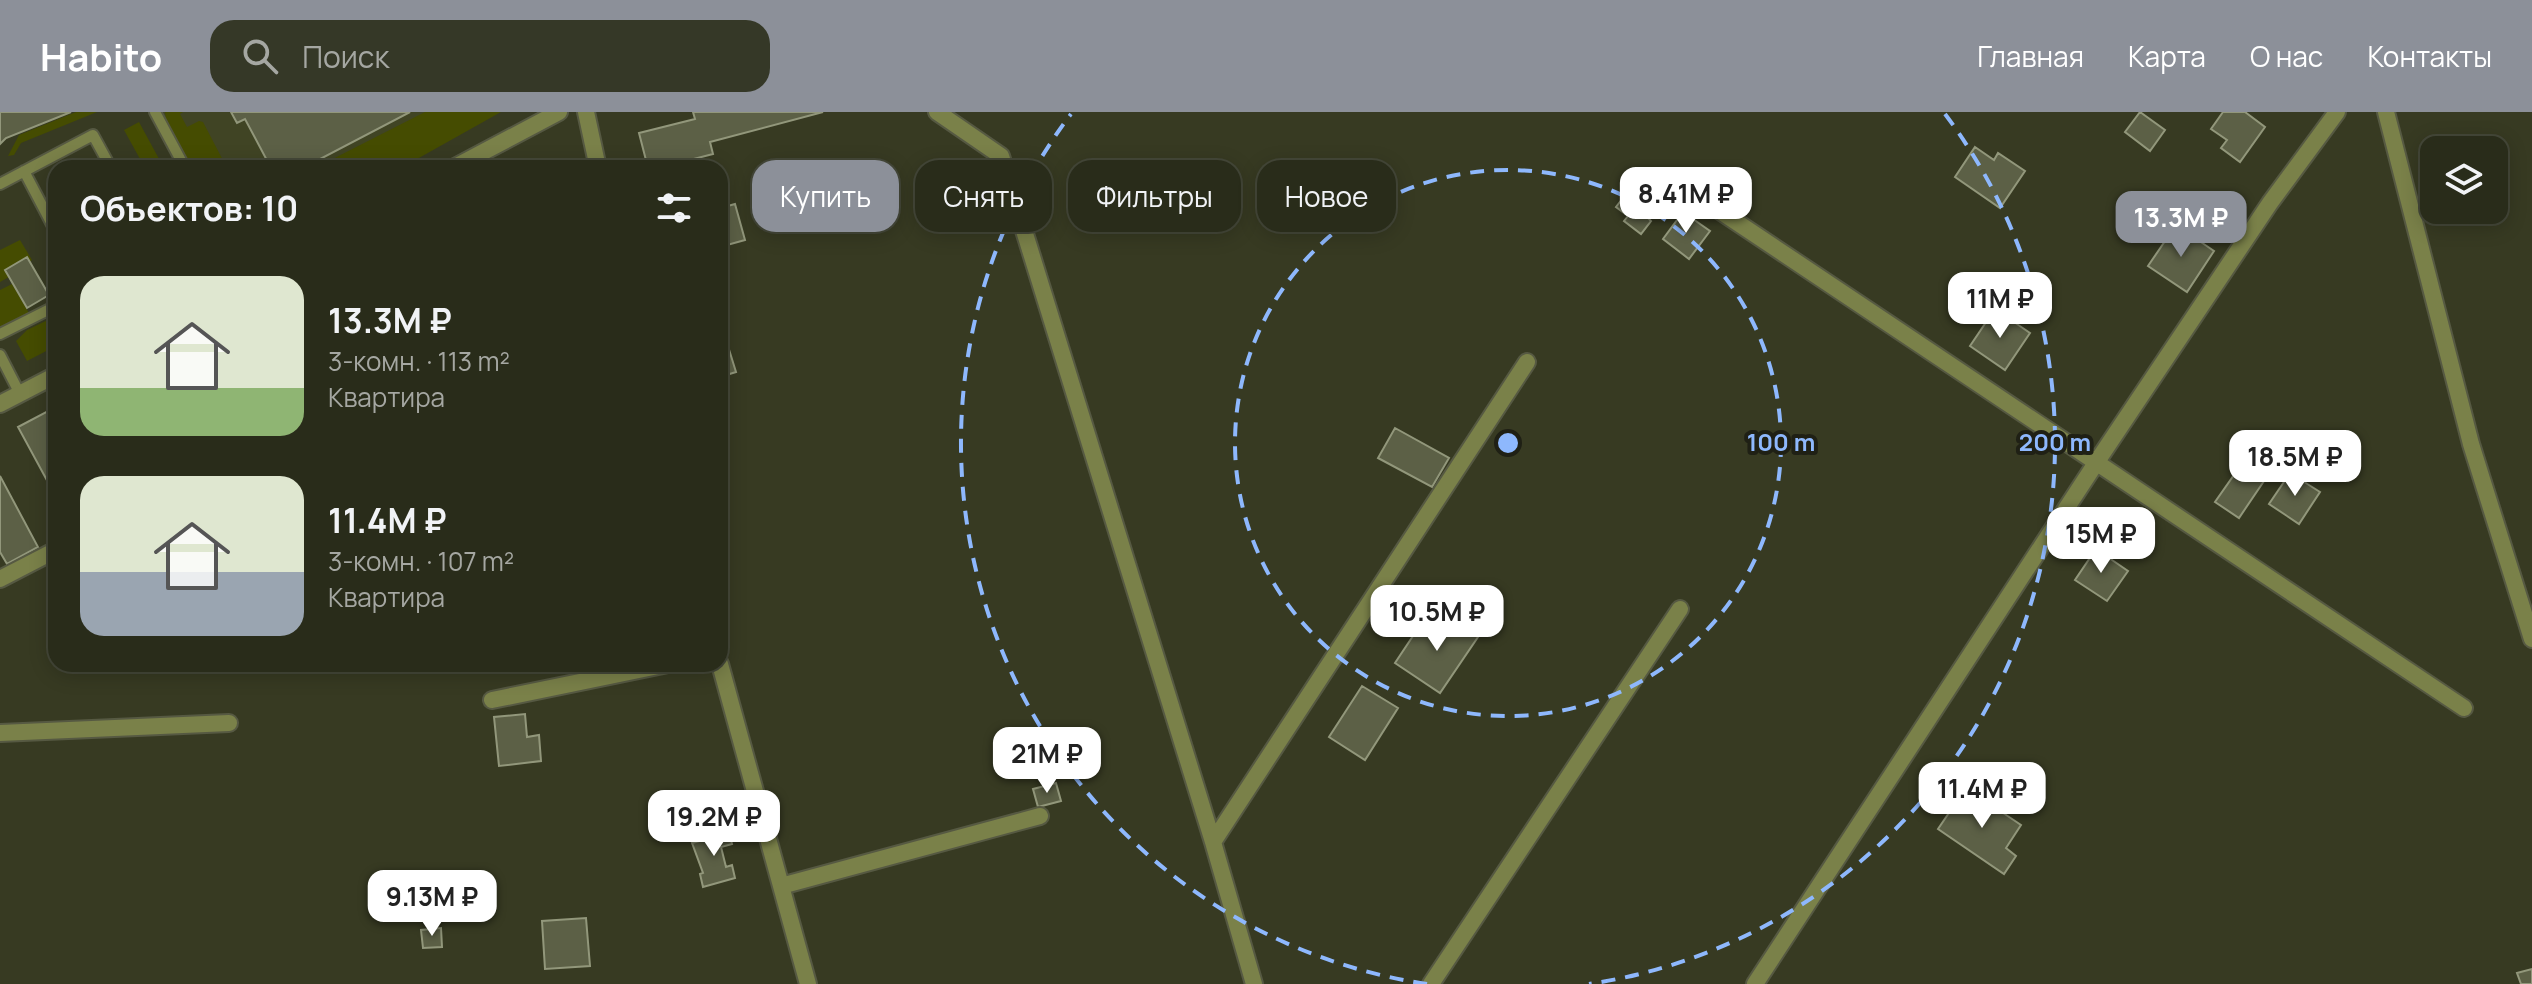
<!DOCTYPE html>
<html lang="ru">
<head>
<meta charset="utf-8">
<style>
  body { margin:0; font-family:Manrope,sans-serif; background:#353827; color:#f1f3f6; height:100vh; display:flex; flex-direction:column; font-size:30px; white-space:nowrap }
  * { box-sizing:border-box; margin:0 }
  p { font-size:26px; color:#a5a7a2 }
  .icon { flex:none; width:44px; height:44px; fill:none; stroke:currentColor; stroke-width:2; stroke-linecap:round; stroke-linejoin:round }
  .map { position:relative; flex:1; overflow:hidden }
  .drawer { position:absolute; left:48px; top:48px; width:680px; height:512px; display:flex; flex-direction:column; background:#292c1a; border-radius:24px; box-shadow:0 4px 20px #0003,0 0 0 2px #454839 }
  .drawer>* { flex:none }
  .top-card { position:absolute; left:752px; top:48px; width:760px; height:72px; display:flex; gap:16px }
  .fabs { position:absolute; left:2420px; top:24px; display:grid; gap:16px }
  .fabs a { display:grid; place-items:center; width:88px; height:88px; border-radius:16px; background:#292c1a; box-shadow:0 4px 20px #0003,0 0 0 2px #454839; font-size:40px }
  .price { position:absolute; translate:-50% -68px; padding:0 18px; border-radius:16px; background:#fff; color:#222; font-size:26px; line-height:52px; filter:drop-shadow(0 2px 4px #0008) }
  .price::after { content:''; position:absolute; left:50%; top:48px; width:24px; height:18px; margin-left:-12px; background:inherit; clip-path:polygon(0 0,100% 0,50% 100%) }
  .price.current { background:#8c9099; color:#fff }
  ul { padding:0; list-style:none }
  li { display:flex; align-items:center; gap:24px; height:200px; padding:0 32px }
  li span { display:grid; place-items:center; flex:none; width:224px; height:160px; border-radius:24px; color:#555 }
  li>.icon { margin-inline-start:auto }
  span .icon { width:96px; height:96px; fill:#fffc; stroke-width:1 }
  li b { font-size:34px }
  h2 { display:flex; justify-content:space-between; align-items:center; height:96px; padding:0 32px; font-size:34px }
  .chip { padding:0 28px; border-radius:24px; background:#292c1a; box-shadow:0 4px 20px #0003,0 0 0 2px #454839; font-size:28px; line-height:72px }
  .chip.current { background:#8c9099; color:#fff }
  header { display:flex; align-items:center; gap:48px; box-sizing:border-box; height:112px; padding:0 40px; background:#8c9099; color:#fff }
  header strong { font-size:38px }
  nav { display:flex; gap:44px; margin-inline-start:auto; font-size:28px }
  .search { width:560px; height:72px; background:#353827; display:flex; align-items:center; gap:20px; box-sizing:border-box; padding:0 28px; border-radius:24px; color:#a5a7a2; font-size:30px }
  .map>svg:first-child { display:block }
  .built { fill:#404424 }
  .green { fill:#454c01 }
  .building { fill:#5c6046; stroke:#92977b; stroke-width:2 }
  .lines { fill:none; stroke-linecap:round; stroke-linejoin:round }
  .service-casing { stroke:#565942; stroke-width:14 }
  .minor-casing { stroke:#565942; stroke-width:20 }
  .tertiary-casing { stroke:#565942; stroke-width:20 }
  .service { stroke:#7a8149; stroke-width:10 }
  .minor { stroke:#7a8149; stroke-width:16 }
  .tertiary { stroke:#7a8149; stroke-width:16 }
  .ring { fill:none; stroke:#8eb8fd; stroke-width:4; stroke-dasharray:14 10 }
  .centre { fill:#8eb8fd; stroke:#1f2015; stroke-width:4 }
  .ring-label { font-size:24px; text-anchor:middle; font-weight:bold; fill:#8eb8fd; stroke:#1f2015; stroke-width:8; stroke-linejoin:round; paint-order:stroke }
</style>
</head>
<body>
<header>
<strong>Habito</strong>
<div class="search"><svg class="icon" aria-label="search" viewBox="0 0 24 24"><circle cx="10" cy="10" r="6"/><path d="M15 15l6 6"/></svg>Поиск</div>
<nav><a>Главная</a><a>Карта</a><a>О нас</a><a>Контакты</a></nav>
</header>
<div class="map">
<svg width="2532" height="872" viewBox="0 0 2532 872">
  <rect width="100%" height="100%" fill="#373a22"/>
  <!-- built -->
  <path class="built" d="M162 0H488L382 56H192Z"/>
  <!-- green -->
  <path class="green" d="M76 0H97L21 31 14 43 8 44 19 23Z
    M165 0H183L180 2 187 15 199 9 203 10 227 56H192L166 7Z
    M425 0H501L401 56H315Z
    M139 10 164 56H145L124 18Z
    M20 128 32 148 29 150 26 146 5 158 9 165 0 170V138Z
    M12 172 29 201 0 215V178Z
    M56 204V234L27 249 16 229 27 218Z"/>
  <!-- building -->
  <path class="building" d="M0 0H71L6 26 0 32Z
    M231 0H410L303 56H271L245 7 237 11Z
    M693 0H823L710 30 713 42 659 56H648L639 21 695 7Z
    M2140 0 2165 18 2150 39 2125 20Z
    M2223 0H2245L2265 15 2240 50 2221 36 2227 28 2211 17Z
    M1975 35 1994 48 1998 41 2025 59 2000 96 1955 65Z
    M1639 65 1663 84 1647 105 1651 109 1641 122 1624 109 1628 104 1616 95Z
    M735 92 745 128 720 135V96Z
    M1683 100 1710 119 1689 147 1663 127Z
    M2176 113 2214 139 2187 180 2148 154Z
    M27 145 49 183 27 196 5 158Z
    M1995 197 2030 221 2005 258 1970 234Z
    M727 231 736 260 720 265V233Z
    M50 298 56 309V385L18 315Z
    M1395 316 1449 346 1432 375 1378 346Z
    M2241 353 2264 369 2239 406 2215 390Z
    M2290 361 2320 380 2299 412 2269 392Z
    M0 364 38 435 7 452 0 440Z
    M2096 437 2128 459 2107 489 2075 468Z
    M1445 503 1478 525 1440 581 1395 551 1419 515 1426 520 1435 518Z
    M532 552H561L534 559Z
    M1362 574 1398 596 1365 648 1329 625Z
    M525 602 527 625 539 623 541 649 499 654 494 605Z
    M1056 671 1061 689 1038 695 1033 677Z
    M1966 676 2021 713 2006 736 2016 744 2004 762 1938 717Z
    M728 716 732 732 721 735 726 755 732 753 735 766 703 775 700 762 703 761 692 731 707 727 705 722Z
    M586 806 590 854 545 857 542 809Z
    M441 816 442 835 423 836 421 818Z
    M2532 857V872H2521L2517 861Z"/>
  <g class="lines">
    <defs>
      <path id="service" d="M155 0 185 56
        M24 59 56 120
        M0 72 93 23 111 56
        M0 222 56 194
        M0 243 20 282"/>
      <path id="minor" d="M586 0 598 56
        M937 0 1001 44 1213 730 1254 872
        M2386 0 2471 332 2532 527
        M1684 75 2464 596
        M0 467 56 438
        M720 552 808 872
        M492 588 668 552
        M0 621 229 611
        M1213 730 1527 250
        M781 774 1040 704
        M1431 872 1680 497
        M1755 872 2096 351 2270 91 2337 0"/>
      <path id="tertiary" d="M453 56 559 0
        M0 292 56 263"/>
    </defs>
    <!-- service casing -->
    <use href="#service" class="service-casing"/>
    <!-- minor casing -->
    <use href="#minor" class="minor-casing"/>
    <!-- tertiary casing -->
    <use href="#tertiary" class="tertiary-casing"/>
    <!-- service -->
    <use href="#service" class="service"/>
    <!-- minor -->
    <use href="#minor" class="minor"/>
    <!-- tertiary -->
    <use href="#tertiary" class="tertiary"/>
  </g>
  <!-- distance rings -->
  <g class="ring">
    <circle cx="1508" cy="331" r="273"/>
    <path d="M1427 872A547 547 0 0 1 1071 2M1945 2A547 547 0 0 1 1589 872"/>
  </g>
  <circle cx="1508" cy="331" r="12" class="centre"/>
  <g class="ring-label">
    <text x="1781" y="339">100 m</text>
    <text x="2055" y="339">200 m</text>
  </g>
</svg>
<div class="fabs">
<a><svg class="icon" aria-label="layers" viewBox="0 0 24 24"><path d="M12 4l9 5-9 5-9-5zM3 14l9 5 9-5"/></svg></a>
</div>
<b class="price" style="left:1686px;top:123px">8.41M ₽</b>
<b class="price current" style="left:2181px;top:147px">13.3M ₽</b>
<b class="price" style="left:2000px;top:228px">11M ₽</b>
<b class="price" style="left:2295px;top:386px">18.5M ₽</b>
<b class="price" style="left:2101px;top:463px">15M ₽</b>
<b class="price" style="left:1437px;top:541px">10.5M ₽</b>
<b class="price" style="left:1047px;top:683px">21M ₽</b>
<b class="price" style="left:1982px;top:718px">11.4M ₽</b>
<b class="price" style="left:714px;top:746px">19.2M ₽</b>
<b class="price" style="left:432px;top:826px">9.13M ₽</b>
<div class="top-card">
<a class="chip current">Купить</a>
<a class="chip">Снять</a>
<a class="chip">Фильтры</a>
<a class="chip">Новое</a>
</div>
<section class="drawer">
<h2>Объектов: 10<svg class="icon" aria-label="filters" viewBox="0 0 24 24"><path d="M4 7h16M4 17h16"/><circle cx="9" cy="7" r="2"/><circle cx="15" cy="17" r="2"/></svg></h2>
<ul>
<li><span style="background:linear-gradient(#dfe7d0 70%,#8fb573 0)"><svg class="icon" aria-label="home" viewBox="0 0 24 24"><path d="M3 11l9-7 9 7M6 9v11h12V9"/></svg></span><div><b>13.3M ₽</b><p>3-комн. · 113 m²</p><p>Квартира</p></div></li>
<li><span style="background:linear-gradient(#dfe7d0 60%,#9aa5b1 0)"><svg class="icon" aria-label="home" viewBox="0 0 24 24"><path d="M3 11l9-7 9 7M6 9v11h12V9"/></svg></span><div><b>11.4M ₽</b><p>3-комн. · 107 m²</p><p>Квартира</p></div></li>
</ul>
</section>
</div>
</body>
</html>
